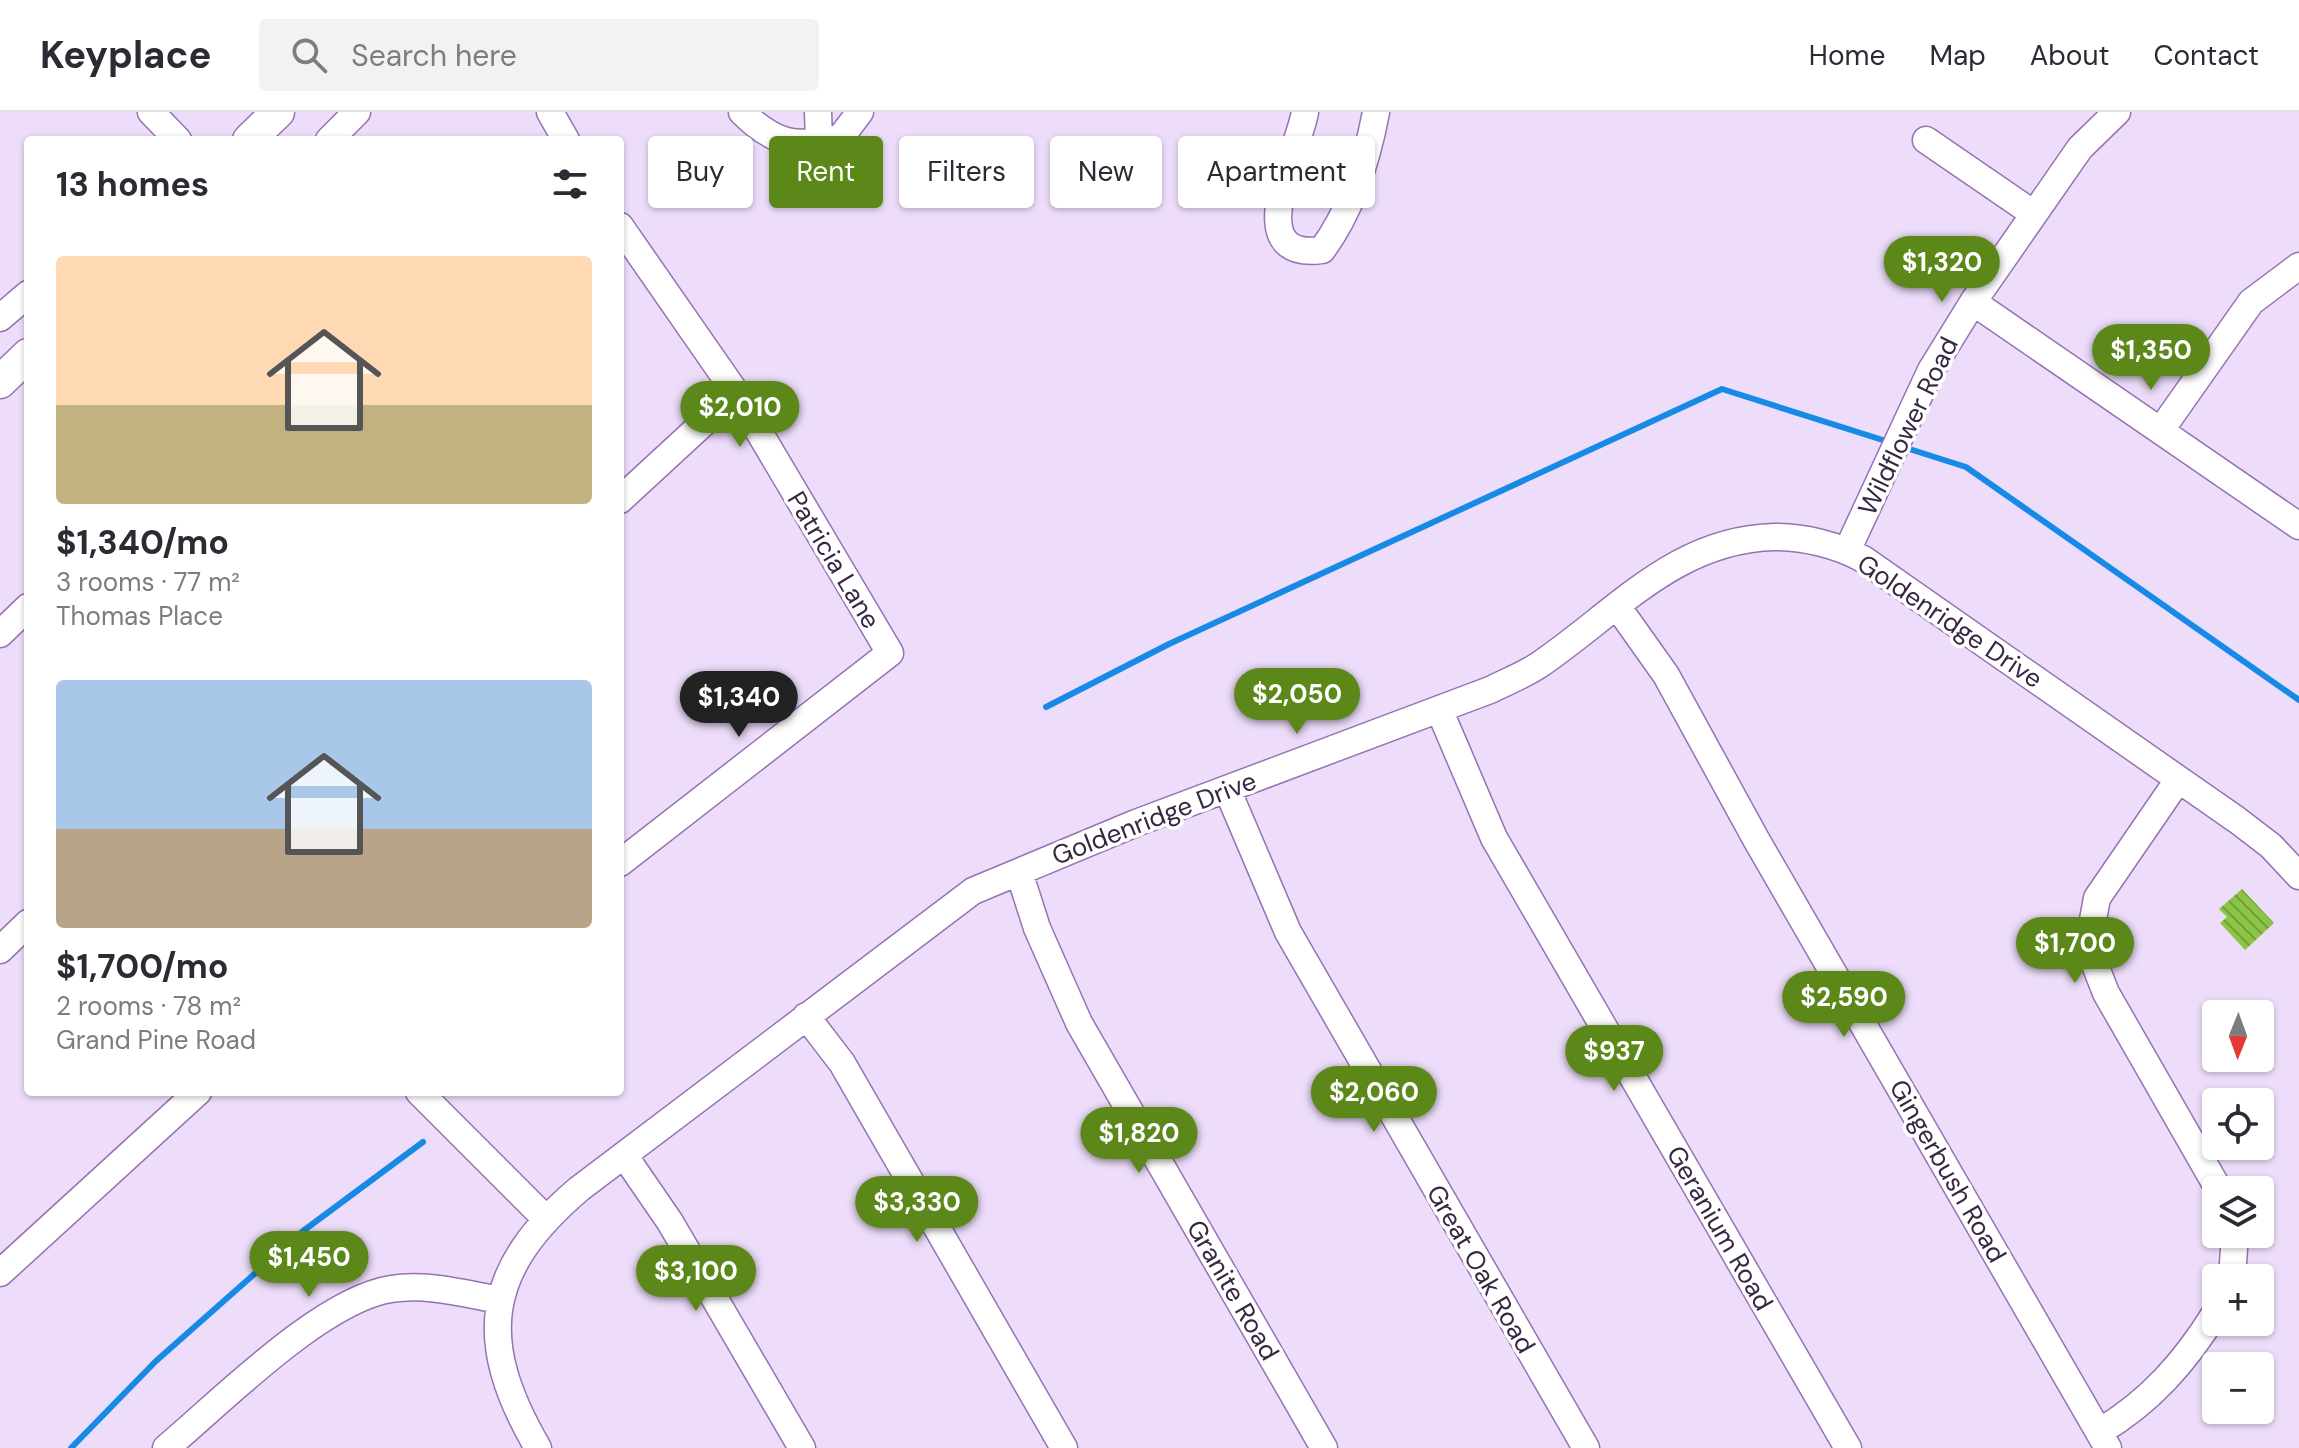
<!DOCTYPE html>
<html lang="en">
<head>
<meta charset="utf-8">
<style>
  body { margin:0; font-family:"DM Sans",sans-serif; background:#f2f2f3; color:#2b2b33; height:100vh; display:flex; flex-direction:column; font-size:30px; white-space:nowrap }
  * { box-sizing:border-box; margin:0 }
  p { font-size:26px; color:#7c7c81 }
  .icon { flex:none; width:44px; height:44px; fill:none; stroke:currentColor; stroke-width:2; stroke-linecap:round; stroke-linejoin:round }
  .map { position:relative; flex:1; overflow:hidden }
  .drawer { position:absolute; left:24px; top:24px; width:600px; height:960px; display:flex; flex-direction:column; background:#fff; border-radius:8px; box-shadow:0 2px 6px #0004 }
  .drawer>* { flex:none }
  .hud { position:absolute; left:648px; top:24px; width:760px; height:72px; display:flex; gap:16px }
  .needle { width:52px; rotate:181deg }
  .fabs { position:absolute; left:2202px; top:888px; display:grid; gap:16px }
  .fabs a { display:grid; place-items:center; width:72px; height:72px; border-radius:8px; background:#fff; box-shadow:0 2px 6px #0004; font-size:40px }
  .price { position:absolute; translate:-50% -68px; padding:0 18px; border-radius:28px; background:#5b8818; color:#fff; font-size:26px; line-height:52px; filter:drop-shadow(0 2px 4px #0008) }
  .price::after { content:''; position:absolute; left:50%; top:48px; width:24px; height:18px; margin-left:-12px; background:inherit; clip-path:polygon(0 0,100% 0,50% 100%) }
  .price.current { background:#222; color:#fff }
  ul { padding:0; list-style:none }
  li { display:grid; align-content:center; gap:16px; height:424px; padding:0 32px }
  li span { display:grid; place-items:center; height:248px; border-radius:8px; color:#555 }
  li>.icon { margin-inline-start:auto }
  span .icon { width:144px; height:144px; fill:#fffc; stroke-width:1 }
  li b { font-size:34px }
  h2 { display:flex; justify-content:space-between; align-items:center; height:96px; padding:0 32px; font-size:34px }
  .chip { padding:0 28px; border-radius:8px; background:#fff; box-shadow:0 2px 6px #0004; font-size:28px; line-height:72px }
  .chip.current { background:#5b8818; color:#fff }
  header { display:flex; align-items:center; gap:48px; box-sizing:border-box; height:112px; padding:0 40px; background:#fff; border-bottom:2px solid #e1e1e2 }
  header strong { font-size:38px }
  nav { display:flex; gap:44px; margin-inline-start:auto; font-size:28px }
  .search { width:560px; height:72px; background:#f2f2f3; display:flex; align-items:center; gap:20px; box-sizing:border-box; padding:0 28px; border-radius:8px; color:#7c7c81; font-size:30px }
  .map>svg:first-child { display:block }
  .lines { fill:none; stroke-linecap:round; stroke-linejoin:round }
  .stream { stroke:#178ae6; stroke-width:6 }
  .building { fill:url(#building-back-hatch) }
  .minor-casing { stroke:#9772b3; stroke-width:29 }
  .major-casing { stroke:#9772b3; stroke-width:35 }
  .minor { stroke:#fff; stroke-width:26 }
  .major { stroke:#fff; stroke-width:32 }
  .labels { text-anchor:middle; stroke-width:7; stroke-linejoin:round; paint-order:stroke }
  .street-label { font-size:26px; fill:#372742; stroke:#fff }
</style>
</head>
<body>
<header>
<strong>Keyplace</strong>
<div class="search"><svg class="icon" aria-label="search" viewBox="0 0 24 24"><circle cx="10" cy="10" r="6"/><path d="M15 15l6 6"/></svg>Search here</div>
<nav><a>Home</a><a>Map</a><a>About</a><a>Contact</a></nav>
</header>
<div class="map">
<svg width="2299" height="1336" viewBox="0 0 2299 1336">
  <defs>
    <pattern id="building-back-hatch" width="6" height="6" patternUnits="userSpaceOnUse" patternTransform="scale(2)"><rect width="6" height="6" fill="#8cc445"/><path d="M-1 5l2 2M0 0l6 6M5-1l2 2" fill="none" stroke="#739f3b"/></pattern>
  </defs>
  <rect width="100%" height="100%" fill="#edddfa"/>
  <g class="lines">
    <!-- stream -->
    <path class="stream" d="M1903 335 1966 355 2299 588
      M1046 595 1169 532 1722 277 1889 330
      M71 1336 156 1249 303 1119 423 1030"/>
  </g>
  <!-- building -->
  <path class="building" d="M2242 777 2274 811 2245 838 2220 811 2227 805 2219 797Z"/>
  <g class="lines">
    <defs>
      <path id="minor" d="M151 0 178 28
        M550 0 566 28
        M742 0C774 32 797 37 841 25L860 0
        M818 0 819 30
        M1305 0C1298 41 1239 149 1322 138 1351 99 1367 48 1376 0
        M329 28 357 0
        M1926 28 2034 102
        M620 114 736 281 890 541 620 751
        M1973 190 2299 414
        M0 206 28 182
        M2161 318 2251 190 2299 154
        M620 388 736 281
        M1847 439 1931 258 1973 190 2080 36 2117 0
        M1617 494 1666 563 1757 729 2108 1336
        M0 522 28 495
        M1439 597 1494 726 1848 1336
        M2178 668 2097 786 2088 835 2106 881 2219 1078
        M1227 677 1288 820 1586 1336
        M1019 760 1037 816 1079 911 1324 1336
        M0 838 28 811
        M806 904 842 951 1064 1336
        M419 980 545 1106
        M624 1043 670 1110 802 1336
        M0 1161 198 980
        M2232 1166 2235 1122
        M2099 1320C2150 1290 2185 1250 2216 1200
        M166 1336C221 1290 321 1188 391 1177 427 1171 465 1182 500 1188
        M538 1336C475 1228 484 1158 579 1077L973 779 1136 711 1490 578C1506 570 1524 563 1539 553 1616 501 1675 427 1775 425 1805 425 1837 433 1863 447L2237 708 2271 734 2299 764"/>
      <path id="major" d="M249 28 278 0
        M0 270 28 243"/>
    </defs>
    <!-- minor casing -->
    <use href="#minor" class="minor-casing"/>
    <!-- major casing -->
    <use href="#major" class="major-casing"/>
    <!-- minor -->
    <use href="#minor" class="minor"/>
    <!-- major -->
    <use href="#major" class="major"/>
  </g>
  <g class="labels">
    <!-- street labels -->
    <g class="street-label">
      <text transform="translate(1908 314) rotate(-64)" y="9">Wildflower Road</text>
      <text transform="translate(834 448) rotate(59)" y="9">Patricia Lane</text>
      <text transform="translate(1950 509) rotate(34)" y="9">Goldenridge Drive</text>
      <text transform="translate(1154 706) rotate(-21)" y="9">Goldenridge Drive</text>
      <text transform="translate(1948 1059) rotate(60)" y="9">Gingerbush Road</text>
      <text transform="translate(1720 1116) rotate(60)" y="9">Geranium Road</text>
      <text transform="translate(1481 1157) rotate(60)" y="9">Great Oak Road</text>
      <text transform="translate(1233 1178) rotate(60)" y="9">Granite Road</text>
    </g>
  </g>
</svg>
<div class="fabs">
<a><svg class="needle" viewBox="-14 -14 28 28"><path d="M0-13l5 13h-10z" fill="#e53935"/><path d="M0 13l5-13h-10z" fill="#7c7c81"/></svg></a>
<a><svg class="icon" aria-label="locate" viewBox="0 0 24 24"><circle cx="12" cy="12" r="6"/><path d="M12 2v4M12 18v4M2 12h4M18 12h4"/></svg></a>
<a><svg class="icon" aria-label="layers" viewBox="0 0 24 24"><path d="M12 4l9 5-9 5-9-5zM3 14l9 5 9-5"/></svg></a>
<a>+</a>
<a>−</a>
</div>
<b class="price" style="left:1942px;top:192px">$1,320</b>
<b class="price" style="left:2151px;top:280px">$1,350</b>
<b class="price" style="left:740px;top:337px">$2,010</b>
<b class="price" style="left:1297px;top:624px">$2,050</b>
<b class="price current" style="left:739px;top:627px">$1,340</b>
<b class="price" style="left:2075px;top:873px">$1,700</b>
<b class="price" style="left:1844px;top:927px">$2,590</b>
<b class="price" style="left:1614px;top:981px">$937</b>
<b class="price" style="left:1374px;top:1022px">$2,060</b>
<b class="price" style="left:1139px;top:1063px">$1,820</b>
<b class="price" style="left:917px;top:1132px">$3,330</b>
<b class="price" style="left:309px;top:1187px">$1,450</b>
<b class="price" style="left:696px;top:1201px">$3,100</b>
<div class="hud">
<a class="chip">Buy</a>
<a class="chip current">Rent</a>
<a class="chip">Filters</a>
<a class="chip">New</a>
<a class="chip">Apartment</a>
</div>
<section class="drawer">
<h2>13 homes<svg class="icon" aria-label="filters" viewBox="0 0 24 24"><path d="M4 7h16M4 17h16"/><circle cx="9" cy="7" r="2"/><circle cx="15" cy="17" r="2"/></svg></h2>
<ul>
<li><span style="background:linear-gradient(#ffd9b3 60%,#c2b280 0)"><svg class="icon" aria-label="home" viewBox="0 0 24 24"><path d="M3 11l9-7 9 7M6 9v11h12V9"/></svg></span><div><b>$1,340/mo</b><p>3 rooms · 77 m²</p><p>Thomas Place</p></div></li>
<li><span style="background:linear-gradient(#a9c7e8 60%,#b9a48a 0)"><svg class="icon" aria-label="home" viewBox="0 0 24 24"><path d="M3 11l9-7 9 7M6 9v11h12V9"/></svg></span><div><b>$1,700/mo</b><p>2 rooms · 78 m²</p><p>Grand Pine Road</p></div></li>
</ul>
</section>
</div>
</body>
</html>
